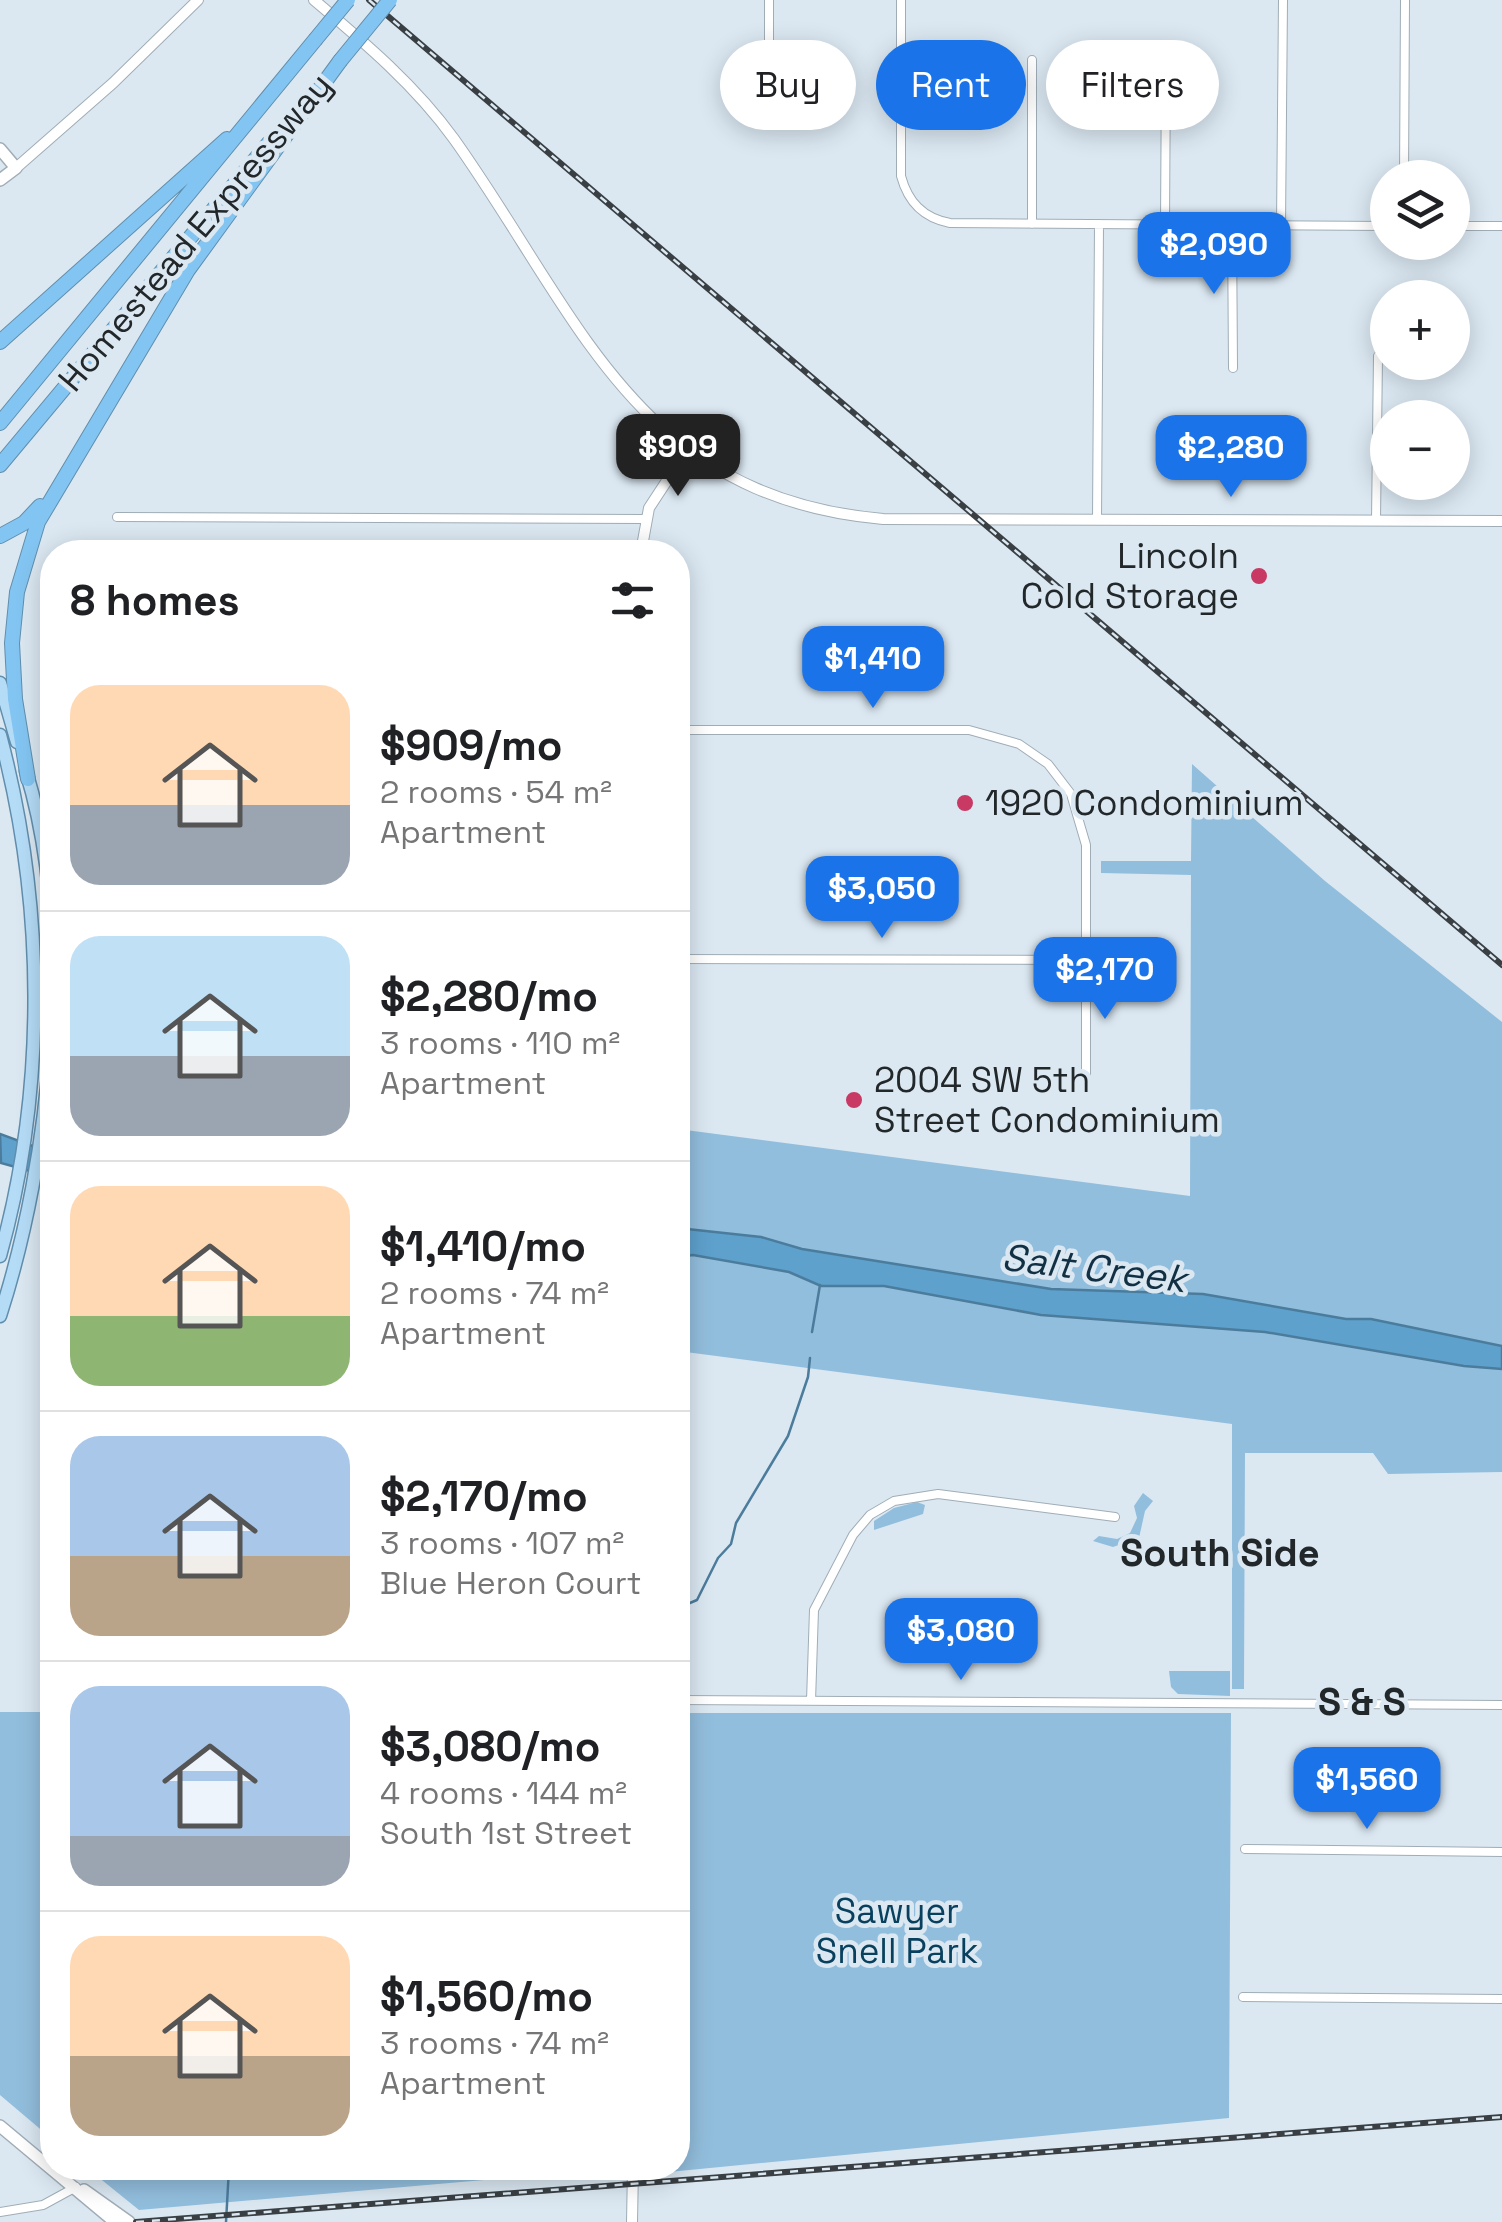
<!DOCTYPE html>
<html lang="en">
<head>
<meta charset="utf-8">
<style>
  body { margin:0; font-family:"Space Grotesk",sans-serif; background:#f2f2f2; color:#202124; height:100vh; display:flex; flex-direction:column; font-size:38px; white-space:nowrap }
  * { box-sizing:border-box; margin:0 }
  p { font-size:32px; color:#757577 }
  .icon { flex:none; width:55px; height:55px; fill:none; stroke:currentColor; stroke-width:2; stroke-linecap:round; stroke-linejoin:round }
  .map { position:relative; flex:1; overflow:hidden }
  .drawer { position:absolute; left:40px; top:540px; width:650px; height:1640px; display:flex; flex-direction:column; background:#fff; border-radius:40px; box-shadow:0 5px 25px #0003 }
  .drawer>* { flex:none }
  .hud { position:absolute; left:720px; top:40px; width:630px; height:90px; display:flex; gap:20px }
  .tools { position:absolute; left:1370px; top:160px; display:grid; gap:20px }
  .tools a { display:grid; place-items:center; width:100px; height:100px; border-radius:50%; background:#fff; box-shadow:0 5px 25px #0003; font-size:50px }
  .price { position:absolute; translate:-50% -85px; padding:0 22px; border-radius:20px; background:#1a73e8; color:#fff; font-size:32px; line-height:65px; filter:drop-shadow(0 2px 5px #0008) }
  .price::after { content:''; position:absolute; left:50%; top:60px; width:30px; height:22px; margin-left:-15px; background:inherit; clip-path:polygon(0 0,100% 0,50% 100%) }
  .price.on { background:#222; color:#fff }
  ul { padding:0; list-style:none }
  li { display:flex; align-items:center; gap:30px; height:250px; padding:0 30px }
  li+li { border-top:2px solid #e0e0e0 }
  li span { display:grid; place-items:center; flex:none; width:280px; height:200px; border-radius:30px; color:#555 }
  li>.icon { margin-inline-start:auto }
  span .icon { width:120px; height:120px; fill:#fffc; stroke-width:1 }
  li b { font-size:42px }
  h2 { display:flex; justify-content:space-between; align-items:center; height:120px; padding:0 30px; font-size:42px }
  .chip { padding:0 35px; border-radius:45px; background:#fff; box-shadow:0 5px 25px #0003; font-size:35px; line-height:90px }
  .chip.on { background:#1a73e8; color:#fff }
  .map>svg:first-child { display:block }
  .green { fill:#92bedd }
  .water { fill:#5ea1cd; stroke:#4c7c9c; stroke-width:2.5 }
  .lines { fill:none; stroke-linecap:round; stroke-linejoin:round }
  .stream { stroke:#4c7c9c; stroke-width:2.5 }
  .minor-casing { stroke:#a0adb6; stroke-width:10 }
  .tertiary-casing { stroke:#a0adb6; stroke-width:12 }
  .secondary-casing { stroke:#a0adb6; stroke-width:14 }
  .primary-casing { stroke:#618eac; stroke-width:15 }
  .motorway-casing { stroke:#618eac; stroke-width:16 }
  .minor { stroke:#fff; stroke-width:8 }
  .tertiary { stroke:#fff; stroke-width:10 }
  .secondary { stroke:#fff; stroke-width:11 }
  .primary { stroke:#b5dcf7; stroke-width:12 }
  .motorway { stroke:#83c5f2; stroke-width:14 }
  .rail-casing { stroke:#393f43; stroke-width:6 }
  .rail { stroke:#dbe8f2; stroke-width:2.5; stroke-dasharray:8; stroke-linecap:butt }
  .motorway-bridge-casing { stroke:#618eac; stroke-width:16; stroke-linecap:butt }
  .motorway-bridge { stroke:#83c5f2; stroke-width:14 }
  .poi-dot { fill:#c83963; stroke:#dbe8f2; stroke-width:4 }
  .labels { text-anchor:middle; stroke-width:9; stroke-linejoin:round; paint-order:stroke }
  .street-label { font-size:35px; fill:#22272a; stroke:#dbe8f2 }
  .poi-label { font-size:35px; fill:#22272a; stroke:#dbe8f2; text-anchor:start }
  .park-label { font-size:35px; fill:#09405e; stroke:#dbe8f2 }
  .water-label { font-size:38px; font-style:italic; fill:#123043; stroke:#dbe8f2 }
  .neighbourhood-label { font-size:38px; font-weight:bold; fill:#22272a; stroke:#dbe8f2 }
</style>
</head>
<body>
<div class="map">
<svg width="1502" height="2222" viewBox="0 0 1502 2222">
  <rect width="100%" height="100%" fill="#dbe8f2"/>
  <!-- green -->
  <path class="green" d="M1192 764 1325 881 1502 1022V1472L1388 1474 1373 1453H1245L1244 1689H1232V1424L678 1351V1129L1190 1196 1191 875 1101 873V861H1191Z
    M1143 1493 1153 1501 1145 1511 1139 1538 1113 1547 1093 1541 1099 1536 1117 1539 1130 1533 1137 1518 1134 1506Z
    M917 1502 925 1505 923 1514 874 1530V1521L894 1508Z
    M1169 1671H1230V1696L1178 1694 1171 1687Z
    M0 1712H52V2139L0 2095Z
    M678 1713H1231L1229 2118 648 2174V2168H678Z
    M87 2168H623L139 2210Z"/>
  <!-- water -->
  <path class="water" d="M0 1134 52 1153V1177L1 1163Z
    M678 1228 761 1237 802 1249 1051 1289 1203 1294 1346 1319H1371L1502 1346V1369L1464 1366 1265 1332 1041 1315 884 1286H821L789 1272 693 1255 678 1257Z"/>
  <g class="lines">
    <!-- stream -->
    <path class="stream" d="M812 1332 820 1285
      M678 1608 697 1600 718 1558 731 1544 736 1523 788 1436 808 1377 810 1358
      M226 2222 229 2168"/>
    <defs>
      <path id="minor" d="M769 0V91
        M901 0V176C908 202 923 218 950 223L1388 226
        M1032 60V224
        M1404 178 1405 0
        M1165 225 1166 62
        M1232 225 1233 368
        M1281 225 1283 0
        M1452 226H1502
        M117 517 645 519
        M1097 520 1099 224
        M1376 521 1378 356
        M678 730H969L1019 744 1048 764 1071 794 1086 845V1083
        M678 959 1087 960
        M678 1700 1502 1705
        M811 1701 814 1610 853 1535 870 1515 894 1501 938 1494 1115 1517
        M1245 1849 1502 1852
        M1243 1997 1502 1999
        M0 2212 43 2205 76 2187"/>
      <path id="tertiary" d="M314 0C365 43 415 85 454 139 580 316 635 497 883 519L1502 521
        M16 168 113 83 198 0
        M641 552 649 508 687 450
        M632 2222 633 2168"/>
      <path id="secondary" d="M0 149 16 168 0 180
        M0 2126 115 2222
        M84 2190 129 2222"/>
      <path id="primary" d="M0 683 17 742
        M0 735C45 904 47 1087 0 1256
        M0 1316C51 1158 75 931 26 771"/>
      <path id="motorway" d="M0 342 227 139
        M0 423 315 40
        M0 465 269 143
        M0 536 24 523 40 506
        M28 779 15 699 12 643 17 592 38 522 188 270 340 61"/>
    </defs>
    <!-- minor casing -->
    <use href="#minor" class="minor-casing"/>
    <!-- tertiary casing -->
    <use href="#tertiary" class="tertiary-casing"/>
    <!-- secondary casing -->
    <use href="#secondary" class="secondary-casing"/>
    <!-- primary casing -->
    <use href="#primary" class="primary-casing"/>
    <!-- motorway casing -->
    <use href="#motorway" class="motorway-casing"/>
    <!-- minor -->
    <use href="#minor" class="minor"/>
    <!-- tertiary -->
    <use href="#tertiary" class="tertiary"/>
    <!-- secondary -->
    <use href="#secondary" class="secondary"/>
    <!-- primary -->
    <use href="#primary" class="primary"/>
    <!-- motorway -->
    <use href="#motorway" class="motorway"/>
    <defs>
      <path id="rail" d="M369 0 1502 965
        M136 2222 1502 2117"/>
    </defs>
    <!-- rail casing -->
    <use href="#rail" class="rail-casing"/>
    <!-- rail -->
    <use href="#rail" class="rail"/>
    <defs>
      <path id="motorway-bridge" d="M315 40 348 0
        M340 61 390 0"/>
    </defs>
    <!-- motorway-bridge casing -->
    <use href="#motorway-bridge" class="motorway-bridge-casing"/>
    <!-- motorway-bridge -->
    <use href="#motorway-bridge" class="motorway-bridge"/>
  </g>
  <!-- markers -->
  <g class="poi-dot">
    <circle cx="1259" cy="576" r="10"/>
    <circle cx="965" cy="803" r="10"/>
    <circle cx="854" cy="1100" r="10"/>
  </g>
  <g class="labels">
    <!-- street labels -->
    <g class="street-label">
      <text transform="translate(195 232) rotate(-50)" y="12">Homestead Expressway</text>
    </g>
    <!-- poi labels -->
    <g class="poi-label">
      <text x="1239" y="568" text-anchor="end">Lincoln<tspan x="1239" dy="40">Cold Storage</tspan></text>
      <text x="985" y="815">1920 Condominium</text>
      <text x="874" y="1092">2004 SW 5th<tspan x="874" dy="40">Street Condominium</tspan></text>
    </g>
    <!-- park labels -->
    <g class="park-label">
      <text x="897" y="1923">Sawyer<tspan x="897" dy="40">Snell Park</tspan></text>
    </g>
    <!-- water labels -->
    <g class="water-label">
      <text transform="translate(1094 1268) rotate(7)" y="13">Salt Creek</text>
    </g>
    <!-- neighbourhood labels -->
    <g class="neighbourhood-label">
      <text x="1220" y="1566">South Side</text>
      <text x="1362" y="1715">S &amp; S</text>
    </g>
  </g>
</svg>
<div class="tools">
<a><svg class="icon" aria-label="layers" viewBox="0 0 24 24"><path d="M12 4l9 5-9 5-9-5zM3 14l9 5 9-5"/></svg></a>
<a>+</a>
<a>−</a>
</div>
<b class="price" style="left:1214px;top:297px">$2,090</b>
<b class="price on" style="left:678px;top:499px">$909</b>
<b class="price" style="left:1231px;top:500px">$2,280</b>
<b class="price" style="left:873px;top:711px">$1,410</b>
<b class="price" style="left:882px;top:941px">$3,050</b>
<b class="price" style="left:1105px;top:1022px">$2,170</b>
<b class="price" style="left:961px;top:1683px">$3,080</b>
<b class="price" style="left:1367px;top:1832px">$1,560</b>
<div class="hud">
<a class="chip">Buy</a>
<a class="chip on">Rent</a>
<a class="chip">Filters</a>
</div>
<section class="drawer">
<h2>8 homes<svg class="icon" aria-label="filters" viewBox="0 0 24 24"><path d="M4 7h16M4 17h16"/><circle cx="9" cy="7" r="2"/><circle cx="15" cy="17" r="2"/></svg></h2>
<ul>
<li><span style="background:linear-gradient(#ffd9b3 60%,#9aa5b1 0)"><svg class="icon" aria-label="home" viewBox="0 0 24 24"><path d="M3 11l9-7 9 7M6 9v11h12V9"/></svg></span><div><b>$909/mo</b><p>2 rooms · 54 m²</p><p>Apartment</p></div></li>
<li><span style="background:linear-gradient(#bfe0f5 60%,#9aa5b1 0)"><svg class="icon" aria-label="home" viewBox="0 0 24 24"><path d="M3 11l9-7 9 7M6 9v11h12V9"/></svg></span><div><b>$2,280/mo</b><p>3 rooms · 110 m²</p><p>Apartment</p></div></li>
<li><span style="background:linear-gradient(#ffd9b3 65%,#8fb573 0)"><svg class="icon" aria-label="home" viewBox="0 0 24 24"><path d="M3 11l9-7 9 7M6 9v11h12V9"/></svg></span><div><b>$1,410/mo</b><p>2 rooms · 74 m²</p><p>Apartment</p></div></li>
<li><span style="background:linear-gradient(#a9c7e8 60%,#b9a48a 0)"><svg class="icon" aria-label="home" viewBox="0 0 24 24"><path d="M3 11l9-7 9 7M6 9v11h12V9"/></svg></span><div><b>$2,170/mo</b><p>3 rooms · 107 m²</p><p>Blue Heron Court</p></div></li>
<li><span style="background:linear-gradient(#a9c7e8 75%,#9aa5b1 0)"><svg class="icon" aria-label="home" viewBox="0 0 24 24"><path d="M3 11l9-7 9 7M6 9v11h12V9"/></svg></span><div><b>$3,080/mo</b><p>4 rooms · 144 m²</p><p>South 1st Street</p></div></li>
<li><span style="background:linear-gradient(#ffd9b3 60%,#b9a48a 0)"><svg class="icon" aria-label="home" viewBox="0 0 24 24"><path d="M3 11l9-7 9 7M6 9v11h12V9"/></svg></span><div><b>$1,560/mo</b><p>3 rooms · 74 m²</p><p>Apartment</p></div></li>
</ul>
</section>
</div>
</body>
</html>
